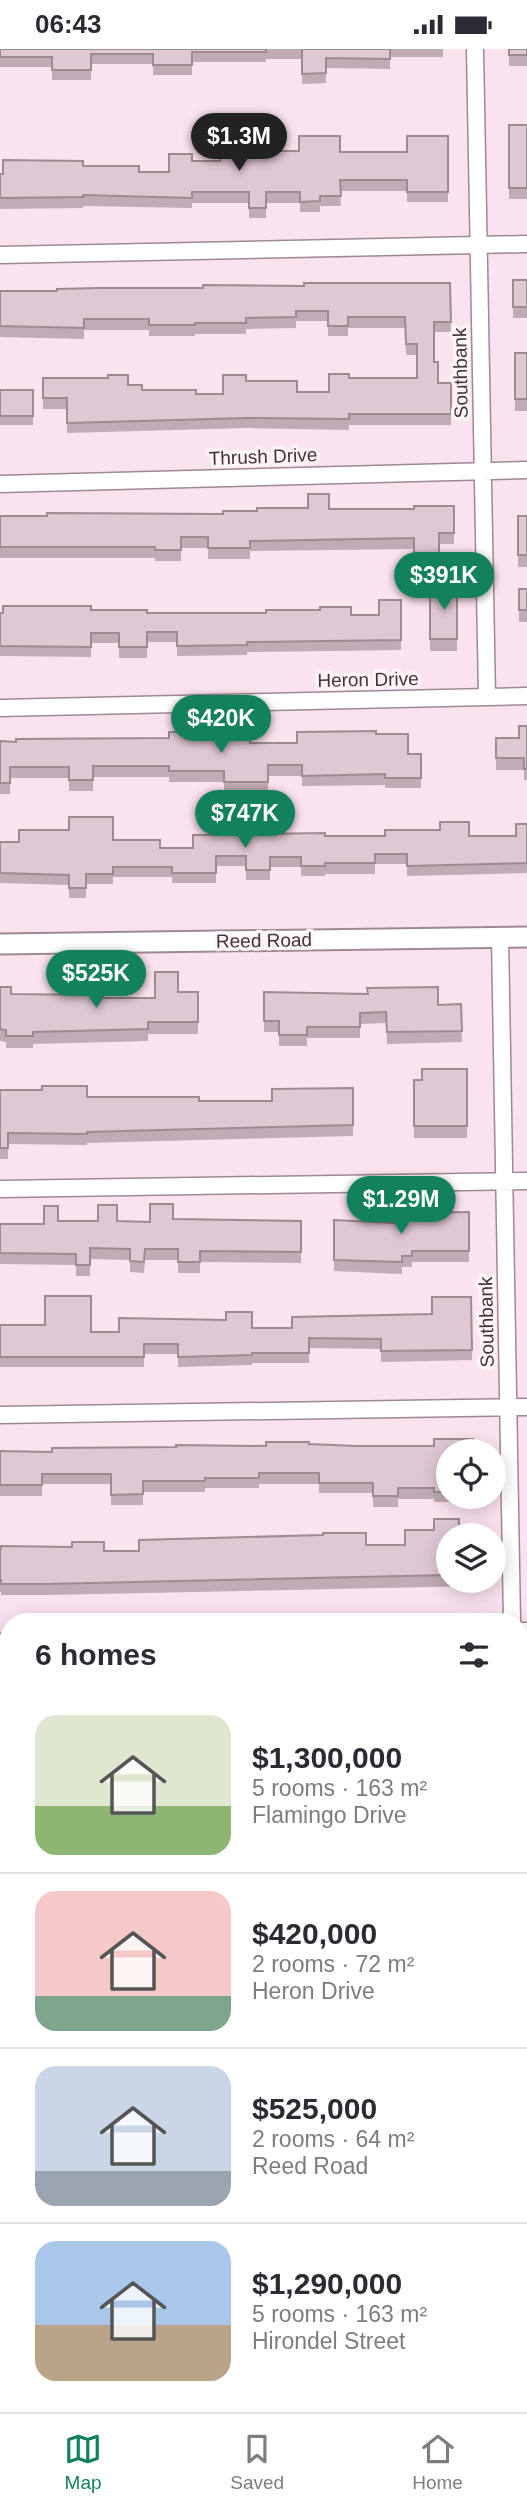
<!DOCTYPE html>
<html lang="en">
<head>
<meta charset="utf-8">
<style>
  body { margin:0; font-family:Arial,sans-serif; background:#f7f7f7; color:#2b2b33; height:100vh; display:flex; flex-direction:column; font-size:26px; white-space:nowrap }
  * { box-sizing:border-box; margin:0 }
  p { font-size:23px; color:#7c7c81 }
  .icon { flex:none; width:38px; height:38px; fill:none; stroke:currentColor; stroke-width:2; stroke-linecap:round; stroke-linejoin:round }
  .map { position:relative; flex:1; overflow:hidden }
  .details { position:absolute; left:0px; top:1564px; width:528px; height:800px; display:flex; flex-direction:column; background:#fff; border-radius:28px 28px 0 0; box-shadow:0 4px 18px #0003 }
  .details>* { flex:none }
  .buttons { position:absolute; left:436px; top:1390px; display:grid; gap:14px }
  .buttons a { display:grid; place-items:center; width:70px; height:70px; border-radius:50%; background:#fff; box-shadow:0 4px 18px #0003; font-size:35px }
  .price { position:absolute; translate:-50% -60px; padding:0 16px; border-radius:24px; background:#13815d; color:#fff; font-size:23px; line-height:46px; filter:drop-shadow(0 2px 4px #0008) }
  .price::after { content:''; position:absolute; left:50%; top:42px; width:21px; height:16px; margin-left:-10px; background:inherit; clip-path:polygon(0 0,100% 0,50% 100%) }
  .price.selected { background:#222; color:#fff }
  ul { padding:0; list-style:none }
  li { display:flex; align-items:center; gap:21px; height:175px; padding:0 35px }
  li+li { border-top:2px solid #e1e1e2 }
  li span { display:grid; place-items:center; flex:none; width:196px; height:140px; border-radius:21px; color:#555 }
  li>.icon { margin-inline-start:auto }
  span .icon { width:84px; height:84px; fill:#fffc; stroke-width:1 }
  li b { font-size:30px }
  h2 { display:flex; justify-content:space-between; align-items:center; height:84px; padding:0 35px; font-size:30px }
  .status { display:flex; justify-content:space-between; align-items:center; height:49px; padding:0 35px; background:#fff; direction:ltr }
  .status svg { height:19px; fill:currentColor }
  .dock { display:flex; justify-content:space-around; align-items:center; height:98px; border-top:2px solid #e1e1e2; background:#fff; font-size:19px; color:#7c7c81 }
  .dock a { display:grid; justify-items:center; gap:4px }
  .dock .selected { color:#13815d }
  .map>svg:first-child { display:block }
  .green { fill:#fdc5e3 }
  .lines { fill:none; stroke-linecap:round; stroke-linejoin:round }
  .minor-casing { stroke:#9f8894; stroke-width:19 }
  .tertiary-casing { stroke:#9f8894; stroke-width:23 }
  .minor { stroke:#fff; stroke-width:16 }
  .tertiary { stroke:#fff; stroke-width:19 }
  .wall { fill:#c1abb6 }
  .building { fill:#e0c7d4; stroke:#9d8b94; stroke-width:2 }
  .labels { text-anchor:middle; stroke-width:7; stroke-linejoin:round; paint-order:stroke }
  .street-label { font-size:19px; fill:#3f353b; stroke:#fef4f9 }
</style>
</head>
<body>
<div class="status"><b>06:43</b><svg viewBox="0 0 49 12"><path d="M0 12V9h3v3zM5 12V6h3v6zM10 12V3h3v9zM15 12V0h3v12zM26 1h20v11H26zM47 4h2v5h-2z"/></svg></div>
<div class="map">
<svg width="527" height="2363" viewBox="0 0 527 2363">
  <rect width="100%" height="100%" fill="#fbe2ef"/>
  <!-- green -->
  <path class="green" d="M520 1693H527V2363H0V1704H9V2356H520Z"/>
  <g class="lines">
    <defs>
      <path id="minor" d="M475 0 487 648
        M0 206 527 195
        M0 435 527 421
        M0 659 527 647
        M500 888 512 1573
        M0 1140 527 1132
        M0 1366 527 1358
        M520 1582H527
        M0 1593H9"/>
      <path id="tertiary" d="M0 895 527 888"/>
    </defs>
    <!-- minor casing -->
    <use href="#minor" class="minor-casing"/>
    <!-- tertiary casing -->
    <use href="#tertiary" class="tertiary-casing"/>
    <!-- minor -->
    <use href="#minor" class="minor"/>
    <!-- tertiary -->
    <use href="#tertiary" class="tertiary"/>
  </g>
  <!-- wall -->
  <path class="wall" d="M0 0H443V8H390V20L326 19V34L302 35V10H266V13H192V26H153V15H91V31H52V18H0Z
    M509 0H527V17H509Z
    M509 76H527V150H509Z
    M448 87V153H407V142H340L341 157H320V163H300V154H266V169H249V154H192V159L83 157V159L0 160V125L83 117 139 123H169L192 112H220L340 103H407Z
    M513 231H527V269H513Z
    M450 234 451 283H434V313L438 334H451V376H349V381L246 379 67 384V360H43V329L128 336 142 341 196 345H223L246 332 297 343H329L349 329H417V306H406L405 279H348V287H328V272H296V279L246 280V285H195V287H149V281H84V290L0 288V242Z
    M515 304H527V362H515Z
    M0 341H33V376H0Z
    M454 457V495H439V522H414V500L250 502V510H208V499H181V512H155V509H0V467L223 465 257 462 329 460H414Z
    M518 467H527V518H518Z
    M430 535H457V602H430Z
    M519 540H527V573H519Z
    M401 551V601L247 603V606L177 607V593H147V609H119V594H91V608L0 607V564L91 561 147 564 379 566Z
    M527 677V731H524V721H496V689H519Z
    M376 685 408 705H421V739H385V736L302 737V727H268V744H224V733H169V728H93V742H69V729H10V745H0V692L297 694Z
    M527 775V824L407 827V815H375V825H325V827H301V818H270V831H246V817H216V834H172V828H113V835H86V849H69V836L0 834V793L113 791 160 799H193L325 787H516Z
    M0 938 11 945 92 949H155L178 943H198V985H148V992L33 995V999H6V993L0 992Z
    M264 943 438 956 461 955 462 993 387 995 386 974 360 975V989H307V997H279V983H264Z
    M467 1020V1089H414V1031H422Z
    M353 1039V1087L87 1094V1096L8 1095V1110H0V1041L87 1048 199 1052H272Z
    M469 1163V1213H412V1218H402V1225L334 1222V1171L394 1174Z
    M173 1170 301 1172V1214L200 1213V1224H178V1211H145L144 1224 130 1223V1211L90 1210V1227H76V1216L0 1215V1175H44L58 1172 150 1173Z
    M471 1248 472 1311 381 1313V1300L309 1299V1314H252V1316L178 1318V1305H144V1318H0V1276L91 1283 292 1279 432 1265Z
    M309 1395 448 1402V1447H460V1453H434V1450H398V1458H373V1444H319V1435H259V1439H205V1443H143V1456H111V1435H42V1447H0V1402L52 1403Z
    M448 1486V1531H477V1537L47 1546H1V1543H0V1500L139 1502 366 1496H405Z
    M0 1639H9V1667H3V1677H0Z"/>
  <!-- building -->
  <path class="building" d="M0 0H266V3H192V16H153V5H91V21H52V8H0Z
    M302 0H390V10L326 9V24L302 25Z
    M509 0H527V6H509Z
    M509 76H527V139H509Z
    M299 87H340V103H407V87H448V143H407V131H340L341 147H320V152L300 153V143H266V159H249V143H192V149L83 146V148L0 149V125H3V111L83 112V117H139V123H169V105H192V112H220V102H299Z
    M513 231H527V258H513Z
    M304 234H450L451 273H434V313H438V334H451V365H349V370L246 369 67 374V349H43V329H108V326H128V336H142V341H196V345H223V326H246V332H297V343H329V325H349V329H417V295H406L405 268H348V277H328V262H296V268L246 269V274H195V276H149V270H84V279L0 277V242H57V240L99 239H203V236L304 237Z
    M515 304H527V350H515Z
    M0 341H33V367H0Z
    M308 445H329V460H414V457H454V484H439V511H414V489L250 492V499H208V488H181V501H155V498H0V467H47V464L223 465V462H257V459H308Z
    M518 467H527V506H518Z
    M430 535H457V590H430Z
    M519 540H527V561H519Z
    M379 551H401V591L247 593V596L177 597V583H147V598H119V584H91V598L0 597V564H3V557H91V561H147V564H266V561H320V558H351V566H379Z
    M519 677H527V720H524V709H496V689H519Z
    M376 682V685H408V705H421V729H385V725L302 727V716H268V733H224V722H169V717H93V731H69V718H10V734H0V692L16 693V690L169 689V683H214L250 685V694H297V683Z
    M69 768H113V791H160V799H193V786L325 784V787H385V781H440V773H469V787H516V775H527V814L407 817V805H375V814H325V817H301V808H270V821H246V807H216V824H172V818H113V825H86V839H69V826L0 824V793H19V781H69Z
    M155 923H178V943H198V973H148V980L33 983V987H6V981L0 980V938H11V945L92 946V949H155Z
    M438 938V956L461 955 462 982 387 983 386 963 360 964V978H307V986H279V972H264V943L368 945 367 939Z
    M422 1020H467V1077H414V1031H422Z
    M42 1037H87V1048H199V1052H272V1040L353 1039V1076L87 1083V1085L8 1084V1099H0V1041H42Z
    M150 1155H173V1170L301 1172V1203L200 1202V1213H178V1200H145L144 1213 130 1212V1200L90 1199V1216H76V1205L0 1204V1175H44V1157H58V1172H98V1156H117V1172L150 1173Z
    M469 1163V1202H412V1207H402V1213L334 1211V1171L394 1174V1164Z
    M45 1247H91V1283H119V1269L226 1271V1263H252V1279H292V1268L432 1265V1248H471L472 1301 381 1302V1290L309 1289V1304H252V1306L178 1308V1295H144V1308H0V1276H45Z
    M434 1390H473V1402H448V1443H434V1439H398V1447H373V1434H319V1424H259V1429H205V1432H143V1445L111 1446V1425H42V1436H0V1402L52 1403V1399L176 1398V1396L266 1397V1393H309V1395L356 1397H434Z
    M434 1470H459V1486H448V1526L47 1535H1V1531H0V1500H1V1497L72 1498V1493H104V1502H139V1491L323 1486V1484H366V1496H405V1481H434Z
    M0 1639H9V1656H2L3 1666H0Z"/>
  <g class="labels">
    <!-- street labels -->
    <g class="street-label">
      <text transform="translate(460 324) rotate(-91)" y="7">Southbank</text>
      <text transform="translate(263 407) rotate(-2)" y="7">Thrush Drive</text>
      <text transform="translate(368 630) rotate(-1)" y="7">Heron Drive</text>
      <text transform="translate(264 891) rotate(-1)" y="7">Reed Road</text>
      <text transform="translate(486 1273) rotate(-91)" y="7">Southbank</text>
    </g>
  </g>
</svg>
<div class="buttons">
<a><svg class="icon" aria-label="locate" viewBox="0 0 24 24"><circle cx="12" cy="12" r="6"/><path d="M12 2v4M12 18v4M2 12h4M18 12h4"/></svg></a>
<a><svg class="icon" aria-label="layers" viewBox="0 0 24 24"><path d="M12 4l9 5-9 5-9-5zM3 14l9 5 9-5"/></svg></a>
</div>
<b class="price selected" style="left:239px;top:124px">$1.3M</b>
<b class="price" style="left:444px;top:563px">$391K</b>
<b class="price" style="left:221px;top:706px">$420K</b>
<b class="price" style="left:245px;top:801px">$747K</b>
<b class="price" style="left:96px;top:961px">$525K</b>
<b class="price" style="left:401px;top:1187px">$1.29M</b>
<section class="details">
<h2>6 homes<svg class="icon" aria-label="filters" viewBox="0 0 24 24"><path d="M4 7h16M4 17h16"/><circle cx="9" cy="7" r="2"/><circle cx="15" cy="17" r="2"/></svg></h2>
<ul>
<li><span style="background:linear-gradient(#dfe7d0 65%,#8fb573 0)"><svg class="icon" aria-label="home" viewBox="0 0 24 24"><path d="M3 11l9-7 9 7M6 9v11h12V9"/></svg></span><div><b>$1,300,000</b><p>5 rooms · 163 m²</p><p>Flamingo Drive</p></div></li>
<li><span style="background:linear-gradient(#f6c9c9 75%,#7fa58c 0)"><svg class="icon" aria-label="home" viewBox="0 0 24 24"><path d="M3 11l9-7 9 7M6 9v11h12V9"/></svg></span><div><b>$420,000</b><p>2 rooms · 72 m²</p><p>Heron Drive</p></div></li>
<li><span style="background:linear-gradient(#c9d6e8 75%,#9aa5b1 0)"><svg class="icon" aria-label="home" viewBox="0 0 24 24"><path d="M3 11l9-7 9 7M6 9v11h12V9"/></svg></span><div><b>$525,000</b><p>2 rooms · 64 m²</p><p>Reed Road</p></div></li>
<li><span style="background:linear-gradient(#a9c7e8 60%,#b9a48a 0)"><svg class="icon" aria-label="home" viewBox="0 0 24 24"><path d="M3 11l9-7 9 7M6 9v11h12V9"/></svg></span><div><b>$1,290,000</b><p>5 rooms · 163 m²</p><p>Hirondel Street</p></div></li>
</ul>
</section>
</div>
<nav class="dock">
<a class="selected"><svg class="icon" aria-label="map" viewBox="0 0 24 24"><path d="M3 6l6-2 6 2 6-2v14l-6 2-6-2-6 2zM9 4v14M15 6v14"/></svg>Map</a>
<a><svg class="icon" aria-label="saved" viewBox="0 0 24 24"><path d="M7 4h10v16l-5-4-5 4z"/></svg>Saved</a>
<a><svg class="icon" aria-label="home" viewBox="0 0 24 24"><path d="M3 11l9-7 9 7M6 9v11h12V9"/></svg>Home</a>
</nav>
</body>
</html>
